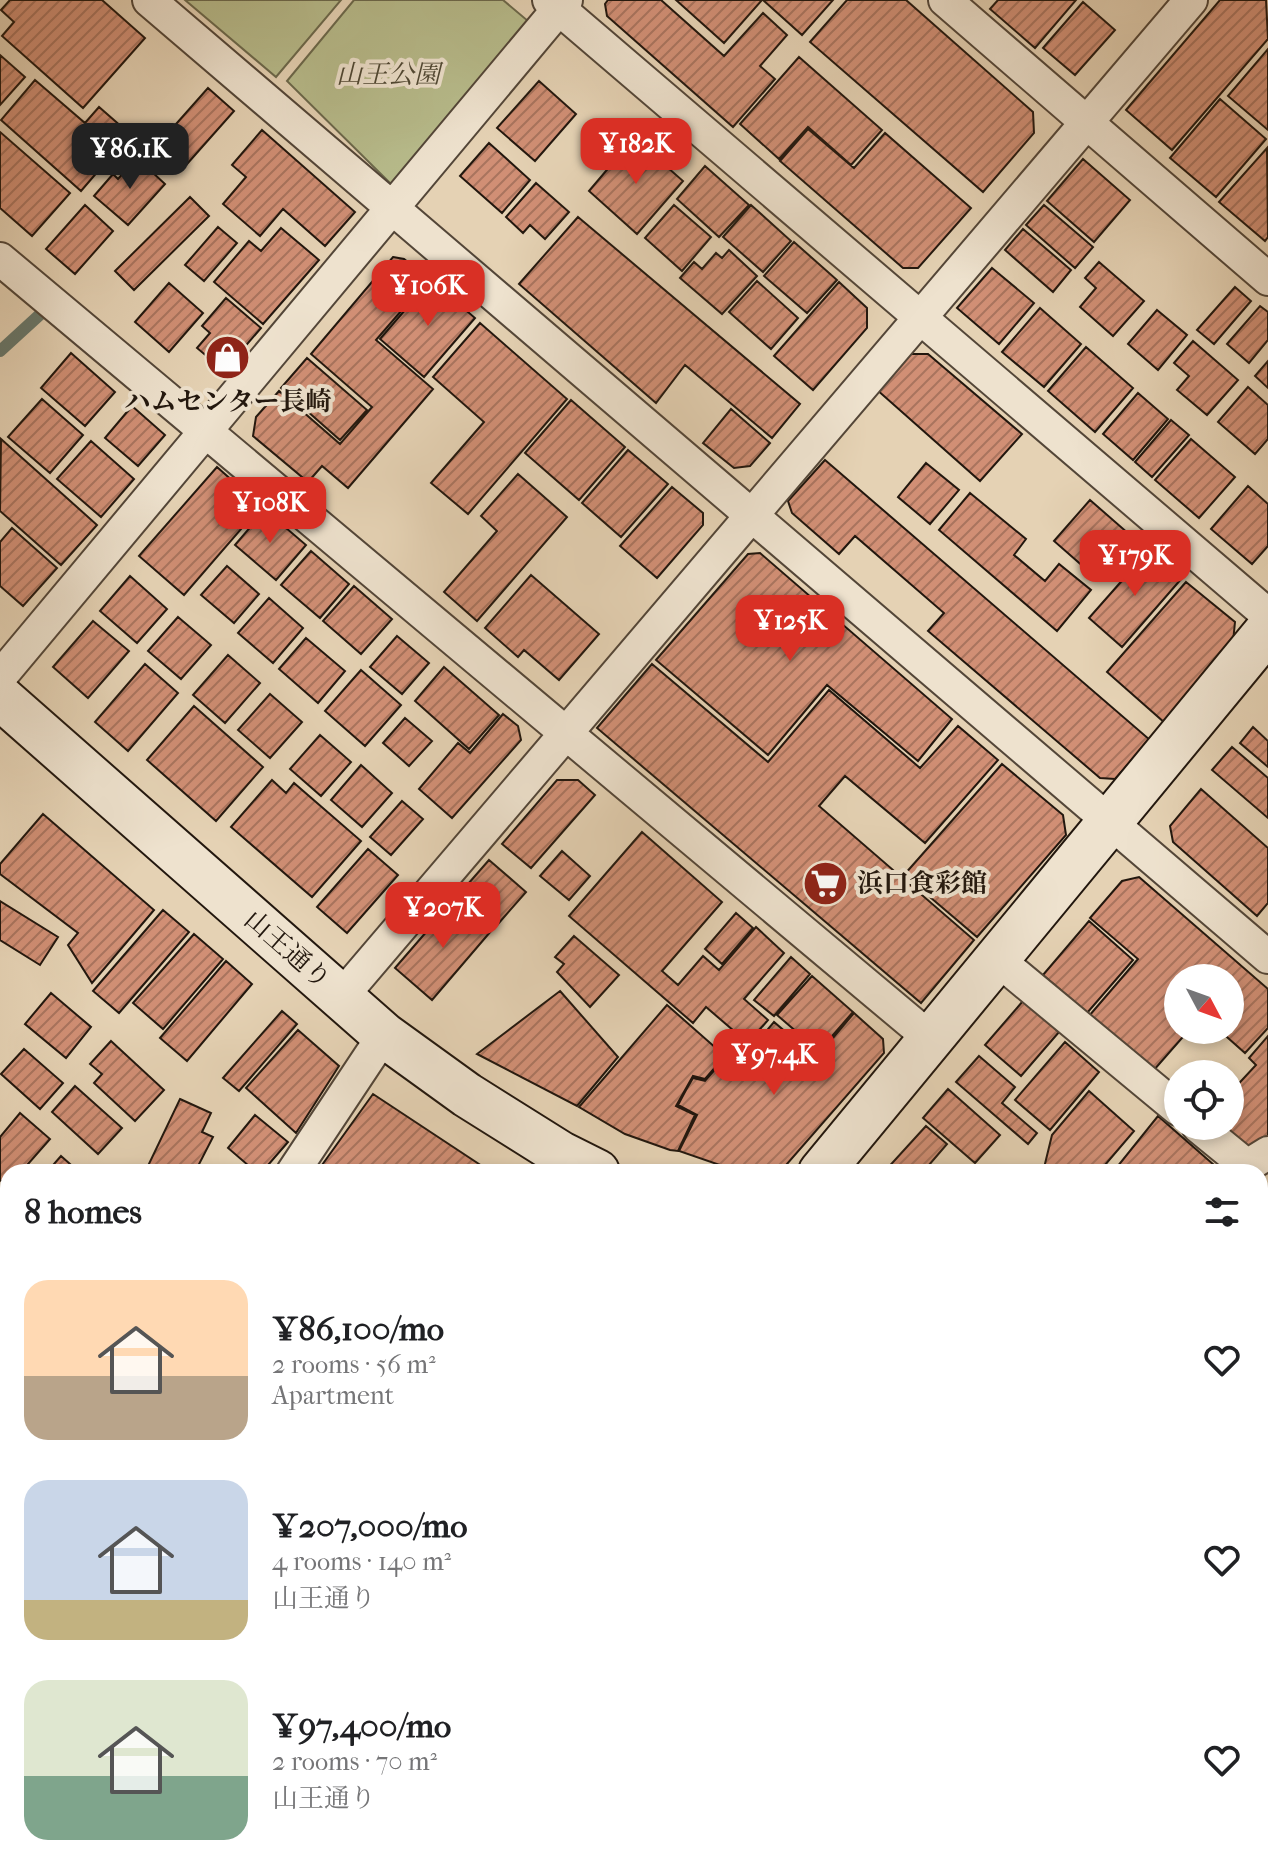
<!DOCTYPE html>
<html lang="en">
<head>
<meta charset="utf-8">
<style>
  body { margin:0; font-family:"IM FELL French Canon","Noto Serif JP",serif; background:#f6f6f6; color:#202124; height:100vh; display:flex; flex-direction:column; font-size:30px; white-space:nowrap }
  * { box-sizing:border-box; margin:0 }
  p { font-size:26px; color:#757577 }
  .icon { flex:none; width:44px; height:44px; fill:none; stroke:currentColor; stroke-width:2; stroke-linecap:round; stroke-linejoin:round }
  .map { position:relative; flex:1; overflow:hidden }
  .details { position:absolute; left:0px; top:1164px; width:1268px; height:712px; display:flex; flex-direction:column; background:#fff; border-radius:24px 24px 0 0; box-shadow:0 4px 12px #0003 }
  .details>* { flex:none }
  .needle { width:52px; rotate:131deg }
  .controls { position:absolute; left:1164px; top:964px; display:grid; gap:16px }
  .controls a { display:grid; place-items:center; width:80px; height:80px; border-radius:50%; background:#fff; box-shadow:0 4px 12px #0003; font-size:40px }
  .price { position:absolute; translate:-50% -68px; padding:0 18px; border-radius:16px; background:#d93025; color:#fff; font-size:26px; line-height:52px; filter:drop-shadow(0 2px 4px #0008) }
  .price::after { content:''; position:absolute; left:50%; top:48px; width:24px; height:18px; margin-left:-12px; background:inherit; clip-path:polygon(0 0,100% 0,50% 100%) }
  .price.active { background:#222; color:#fff }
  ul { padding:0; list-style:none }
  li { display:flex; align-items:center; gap:24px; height:200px; padding:0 24px }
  li span { display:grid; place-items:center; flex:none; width:224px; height:160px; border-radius:24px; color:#555 }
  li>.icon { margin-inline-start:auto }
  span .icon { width:96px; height:96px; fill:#fffc; stroke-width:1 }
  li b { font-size:34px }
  h2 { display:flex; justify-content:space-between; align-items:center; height:96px; padding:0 24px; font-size:34px }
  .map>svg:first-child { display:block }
  .park { fill:#b7bb8b; stroke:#6c694c; stroke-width:2 }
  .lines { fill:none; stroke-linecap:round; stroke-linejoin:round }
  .stream { stroke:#68786c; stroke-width:12 }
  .building { fill:url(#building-hatch); stroke:#22170e; stroke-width:2 }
  .street-casing { stroke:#534638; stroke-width:36 }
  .secondary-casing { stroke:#22170e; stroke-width:48 }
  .street { stroke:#eee2ce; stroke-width:32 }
  .secondary { stroke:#eee2ce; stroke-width:44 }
  .labels { text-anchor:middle; stroke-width:8; stroke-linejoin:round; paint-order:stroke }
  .park-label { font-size:26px; font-style:italic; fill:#4f4834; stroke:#eee2ce }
  .poi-label { font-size:26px; font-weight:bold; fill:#22170e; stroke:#eee2ce }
  .street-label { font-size:26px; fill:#22170e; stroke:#eee2ce }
</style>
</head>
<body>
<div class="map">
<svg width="1268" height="1876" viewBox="0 0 1268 1876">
  <defs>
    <pattern id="building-hatch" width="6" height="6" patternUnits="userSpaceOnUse" patternTransform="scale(2)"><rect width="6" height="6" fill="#d18f75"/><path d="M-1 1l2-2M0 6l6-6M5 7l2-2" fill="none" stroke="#a9745e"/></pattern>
  </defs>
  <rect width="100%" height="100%" fill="#e5d2b4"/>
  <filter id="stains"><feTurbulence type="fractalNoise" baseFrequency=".0025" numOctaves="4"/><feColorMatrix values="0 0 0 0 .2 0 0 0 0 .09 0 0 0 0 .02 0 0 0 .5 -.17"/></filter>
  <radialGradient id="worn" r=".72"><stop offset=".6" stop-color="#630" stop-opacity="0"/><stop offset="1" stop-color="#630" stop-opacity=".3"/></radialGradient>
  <!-- park -->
  <path class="park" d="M185 0H341L276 77Z
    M354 0H503L528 21 391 184 287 81Z"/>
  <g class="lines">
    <!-- stream -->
    <path class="stream" d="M0 351 46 309"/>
  </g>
  <!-- building -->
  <path class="building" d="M10 0H102L145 38 83 108 2 36 14 22 1 10Z
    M608 0H661L724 56 763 13 787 35 760 66 775 79 733 127 607 16 605 4Z
    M676 0H762L724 43Z
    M763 0H833L802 35Z
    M847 0H906L1033 112 1034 133 983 192 810 42Z
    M998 0H1076L1035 48 990 9Z
    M1220 0H1266L1268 39 1172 150 1126 110Z
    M1083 2 1115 30 1075 75 1043 48Z
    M1268 49V130L1228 96Z
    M0 55 25 77 0 105Z
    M799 57 882 130 851 165 808 127 779 159 740 124Z
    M35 80 85 123 99 107 130 134 81 191 1 120Z
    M539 81 576 114 535 161 497 128Z
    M208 88 234 111 187 164 161 141Z
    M1220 99 1266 139 1216 197 1170 158Z
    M808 129 854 168 885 133 971 208 918 268H903L780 161Z
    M262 130 355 212 325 246 283 209 260 236 223 204 246 177 232 165Z
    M0 132 70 193 32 236 0 208Z
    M634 138 683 181 637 234 589 191Z
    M489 143 530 180 502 213 460 176Z
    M1267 148 1268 237 1265 241 1219 202Z
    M137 158 165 184 128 225 94 196 113 174 118 179Z
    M1083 159 1130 200 1094 242 1047 201Z
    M705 166 749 205 719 237 677 199Z
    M536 183 569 212 545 239 530 225 523 233 506 217Z
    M190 197 209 216 134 290 115 271Z
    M85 205 113 231 75 274 46 249Z
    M674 205 711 237 682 271 645 238Z
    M751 205 791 241 763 272 723 237Z
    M1044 205 1093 247 1075 268 1026 225Z
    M578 217 800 404 772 438 685 365 656 403 519 284Z
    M218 227 237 243 204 281 185 265Z
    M281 228 319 260 263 324 214 282 249 241 261 251Z
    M1023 229 1071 270 1053 292 1005 250Z
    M794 242 837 280 807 313 764 276Z
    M729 250 757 276 722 314 680 278 694 262 702 269 716 253 722 258Z
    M393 257 404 259 429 279 376 340 433 389 348 488 322 466 308 482 253 436 256 417 279 391 340 444 372 407 311 354Z
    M1099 262 1144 301 1113 336 1080 307 1096 288 1085 278Z
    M992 268 1034 303 999 344 957 308Z
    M431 280 475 318 424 377 380 339Z
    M757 281 798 318 771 349 729 312Z
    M839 282 867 308V328L813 390 774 356Z
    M169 283 203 313 169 352 135 322Z
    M1235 287 1251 301 1214 344 1197 330Z
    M226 298 261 328 236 357 233 354 221 368 197 348 210 333 202 326Z
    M1260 306 1268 312V340L1249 363 1227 344Z
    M1040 308 1081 344 1044 387 1002 352Z
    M1157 310 1187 335 1158 370 1128 344Z
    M480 323 567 399 468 514 431 483 484 422 433 377Z
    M1193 341 1238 380 1207 415 1177 390 1189 376 1174 363Z
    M1086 347 1133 388 1095 432 1048 391Z
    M71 353 115 392 85 426 41 388Z
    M909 354H928L1022 434 980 481 876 389Z
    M307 358 367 410 340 440 281 388Z
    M1268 361V388L1255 376Z
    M1248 387 1268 405V439L1255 454 1218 422Z
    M1138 393 1168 419 1133 460 1103 434Z
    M42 399 83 435 50 473 8 437Z
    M571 400 625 447 579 500 525 453Z
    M132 406 165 435 138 466 105 438Z
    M731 409 770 443 750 466 734 468 703 443Z
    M1171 420 1189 435 1152 477 1135 462Z
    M1 439 97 525 61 565 0 511Z
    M1191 439 1235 477 1199 518 1155 480Z
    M91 441 134 479 101 517 57 479Z
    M628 450 668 484 621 537 582 503Z
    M825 460 1150 740 1115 779 1100 778 928 631 944 613 855 536 839 554 792 513 788 501Z
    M926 463 959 490 930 524 898 497Z
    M217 467 261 506 184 595 139 556Z
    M518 474 567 517 477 621 444 592 497 531 481 516Z
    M1248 486 1268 504V546L1252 564 1211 529Z
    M672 487 703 513V525L657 578 620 546Z
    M970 493 1026 539 1014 555 1045 581 1059 564 1091 590 1057 631 939 530Z
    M1090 500 1129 534 1093 575 1054 541Z
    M265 510 306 545 276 580 235 545Z
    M12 528 57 568 23 606 0 586V542Z
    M1149 550 1182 578 1122 647 1089 618Z
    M311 551 349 584 320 618 281 585Z
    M760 553 952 719 918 761 827 685 768 755 656 660 748 554Z
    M227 566 259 594 234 623 201 595Z
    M531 575 599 634 559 680 524 650 518 657 485 628Z
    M130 576 167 609 137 643 100 611Z
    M1186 582 1235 622 1233 642 1165 723 1107 672Z
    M354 586 392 619 361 654 323 621Z
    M269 598 303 628 273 663 238 633Z
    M178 617 211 645 181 679 148 651Z
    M93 621 129 651 88 698 53 667Z
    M397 636 429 663 402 694 370 667Z
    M306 638 345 671 318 703 279 669Z
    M228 655 260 683 225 723 193 695Z
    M145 664 178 693 128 751 95 722Z
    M652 664 768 762 829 690 920 768 958 726 998 760 925 843 845 776 819 806 974 940 921 1003 597 728Z
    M444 667 499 715 469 749 415 701Z
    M361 670 401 705 365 746 325 711Z
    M270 694 302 722 270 758 238 730Z
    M194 706 263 767 216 821 147 760Z
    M503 714 518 726 521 740 452 818 419 789 458 743 470 753Z
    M405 718 432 741 409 766 383 743Z
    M1253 727 1268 741V767L1240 743Z
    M320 735 351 762 321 796 290 769Z
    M1232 747 1268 778V818L1212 770Z
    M1002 764 1063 815 1066 835 977 937 904 875Z
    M361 765 392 793 362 827 331 800Z
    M272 780 286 793 294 783 361 841 312 897 231 827Z
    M557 780H578L595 795 531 868 502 844Z
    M1201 789 1268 848V903L1257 916 1173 842 1170 826Z
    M402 801 423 819 391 855 370 837Z
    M43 814 154 910 92 983 68 945 78 933 0 874V864Z
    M642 832 722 902 662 971 678 985 703 956 719 970 756 927 784 953 744 999 768 1020 748 1043 706 1007 693 1023 569 916Z
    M368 849 398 875 347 933 317 907Z
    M562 851 590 876 569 900 540 876Z
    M489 860 526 892 498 924 461 892Z
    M1139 877 1268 989V1028L1245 1053 1219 1030H1230V978H1178V1030H1189L1153 1071 1089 1016 1138 959 1090 918 1122 881Z
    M454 900 491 931 432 1000 395 968Z
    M0 901 58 937 40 965 0 940Z
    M163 910 189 932 119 1013 93 991Z
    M736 913 753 928 722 964 705 949Z
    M1089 921 1133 960 1087 1013 1043 975Z
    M194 934 223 959 163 1029 133 1003Z
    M574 936 619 975 590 1007 557 972 564 964 555 957Z
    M791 957 810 974 774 1016 754 1000Z
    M226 961 252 984 187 1061 160 1038Z
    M812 976 853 1012 819 1051 777 1015Z
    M560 991 618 1057 577 1106 477 1054Z
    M51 993 91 1027 66 1058 25 1024Z
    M1023 1001 1059 1032 1021 1076 985 1045Z
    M667 1005 725 1056 705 1079 693 1076 676 1106 695 1115 678 1151 670 1150 625 1134 579 1107Z
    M282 1011 297 1024 239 1091 223 1078Z
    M854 1013 883 1039 884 1053 780 1172H740L679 1151 697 1115 678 1105 686 1090 693 1078 705 1081 741 1040 752 1048 774 1022 816 1058Z
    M298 1030 339 1066 296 1133 246 1088Z
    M1268 1036V1138L1246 1152 1216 1126H1230V1093L1256 1065 1249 1058Z
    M111 1041 164 1090 135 1121 94 1083 102 1074 90 1064Z
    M1065 1042 1099 1072 1050 1130 1015 1100Z
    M24 1049 63 1083 40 1109 1 1074Z
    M979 1056 1015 1087 1002 1103 1037 1133 1028 1144 956 1082Z
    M75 1086 122 1128 98 1154 52 1112Z
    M948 1089 1000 1135 975 1163 923 1118Z
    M1089 1091 1134 1131 1099 1172H1043L1052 1135Z
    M373 1094 491 1172H317Z
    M180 1099 211 1113 202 1132 213 1137 195 1172H156L147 1168Z
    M20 1113 50 1139 21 1172H8V1187L0 1180V1137Z
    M255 1115 288 1142 262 1172H256L228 1148Z
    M1158 1116 1222 1172H1113Z
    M926 1126 947 1144 923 1172H884Z
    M61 1156 79 1172H47Z
    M1268 1202V1289L1260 1290V1203Z
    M0 1260H8V1291L0 1292Z
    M0 1325 8 1326V1369H0Z
    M1268 1653V1814L1260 1813Z
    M1260 1849 1268 1850V1876H1257V1868H1260Z
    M85 1868H297L289 1876H87L82 1872Z
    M314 1868H382L378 1876H306Z
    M440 1868H549L541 1876H431Z
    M618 1868H692L700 1876H610Z"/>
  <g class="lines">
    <defs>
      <path id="street" d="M149 0 1268 957
        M549 0 1268 615
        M945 0 1268 279
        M0 259 931 1039
        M0 677 566 0
        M997 959 1178 1109
        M342 996 1191 0
        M1198 1126 1247 1166 1268 1153
        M293 1172 384 1035
        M0 1308H8
        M0 1402 8 1397
        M1260 1434 1268 1448"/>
      <path id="secondary" d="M0 697 384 1035 467 1095 561 1154 597 1172
        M821 1172 1268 630
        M1260 1361 1268 1358
        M1190 1876 1191 1868"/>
    </defs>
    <!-- street casing -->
    <use href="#street" class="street-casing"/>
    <!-- secondary casing -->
    <use href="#secondary" class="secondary-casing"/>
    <!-- street -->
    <use href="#street" class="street"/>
    <!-- secondary -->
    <use href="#secondary" class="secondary"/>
  </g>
  <!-- icons -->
  <defs>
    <symbol id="shop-disc" viewBox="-11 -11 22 22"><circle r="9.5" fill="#8f2418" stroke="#eee2ce"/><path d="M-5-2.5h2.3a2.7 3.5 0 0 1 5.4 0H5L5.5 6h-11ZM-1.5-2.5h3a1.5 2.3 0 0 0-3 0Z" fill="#fff"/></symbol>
    <symbol id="supermarket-disc" viewBox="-11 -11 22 22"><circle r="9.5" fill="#8f2418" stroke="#eee2ce"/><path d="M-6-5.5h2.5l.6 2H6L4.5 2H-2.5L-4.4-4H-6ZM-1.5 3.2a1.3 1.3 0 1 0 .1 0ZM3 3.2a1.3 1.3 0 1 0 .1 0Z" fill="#fff"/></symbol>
  </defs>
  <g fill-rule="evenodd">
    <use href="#shop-disc" x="202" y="332" width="51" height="51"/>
    <use href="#supermarket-disc" x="800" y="858" width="51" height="51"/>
  </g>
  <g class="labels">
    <!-- park labels -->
    <g class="park-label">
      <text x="388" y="83">山王公園</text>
    </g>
    <!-- poi labels -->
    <g class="poi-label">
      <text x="228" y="410">ハムセンター長崎</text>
      <text x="857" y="892" text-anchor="start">浜口食彩館</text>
    </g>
    <!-- street labels -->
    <g class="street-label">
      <text transform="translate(288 949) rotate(41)" y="9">山王通り</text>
    </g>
  </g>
  <rect width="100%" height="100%" filter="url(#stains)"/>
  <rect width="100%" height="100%" fill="url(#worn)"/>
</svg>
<div class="controls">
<a><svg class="needle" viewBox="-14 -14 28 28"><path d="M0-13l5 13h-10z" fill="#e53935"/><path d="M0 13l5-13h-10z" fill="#757577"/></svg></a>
<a><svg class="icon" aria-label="locate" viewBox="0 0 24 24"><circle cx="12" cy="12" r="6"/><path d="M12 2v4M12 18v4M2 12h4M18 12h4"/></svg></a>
</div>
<b class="price" style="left:636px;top:186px">¥182K</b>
<b class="price active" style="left:130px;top:191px">¥86.1K</b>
<b class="price" style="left:428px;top:328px">¥106K</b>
<b class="price" style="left:270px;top:545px">¥108K</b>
<b class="price" style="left:1135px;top:598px">¥179K</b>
<b class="price" style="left:790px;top:663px">¥125K</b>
<b class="price" style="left:443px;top:950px">¥207K</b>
<b class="price" style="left:774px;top:1097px">¥97.4K</b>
<section class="details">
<h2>8 homes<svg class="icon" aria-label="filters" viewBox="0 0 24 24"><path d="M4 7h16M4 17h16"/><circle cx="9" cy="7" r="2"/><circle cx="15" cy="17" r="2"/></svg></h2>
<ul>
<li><span style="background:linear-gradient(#ffd9b3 60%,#b9a48a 0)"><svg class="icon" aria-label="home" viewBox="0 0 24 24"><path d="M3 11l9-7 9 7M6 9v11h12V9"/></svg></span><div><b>¥86,100/mo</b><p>2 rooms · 56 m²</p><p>Apartment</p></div><svg class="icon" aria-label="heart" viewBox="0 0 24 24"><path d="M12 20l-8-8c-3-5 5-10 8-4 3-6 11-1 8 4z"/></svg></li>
<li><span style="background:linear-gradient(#c9d6e8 75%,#c2b280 0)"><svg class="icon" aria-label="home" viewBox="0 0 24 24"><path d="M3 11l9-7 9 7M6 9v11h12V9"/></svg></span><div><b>¥207,000/mo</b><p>4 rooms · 140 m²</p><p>山王通り</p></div><svg class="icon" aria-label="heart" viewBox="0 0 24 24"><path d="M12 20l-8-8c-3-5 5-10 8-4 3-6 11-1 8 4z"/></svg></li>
<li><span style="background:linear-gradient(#dfe7d0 60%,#7fa58c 0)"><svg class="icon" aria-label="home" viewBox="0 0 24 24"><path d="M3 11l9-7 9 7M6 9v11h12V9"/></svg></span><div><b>¥97,400/mo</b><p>2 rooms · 70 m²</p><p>山王通り</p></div><svg class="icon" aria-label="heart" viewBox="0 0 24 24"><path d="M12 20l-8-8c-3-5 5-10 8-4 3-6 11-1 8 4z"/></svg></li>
</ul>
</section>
</div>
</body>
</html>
